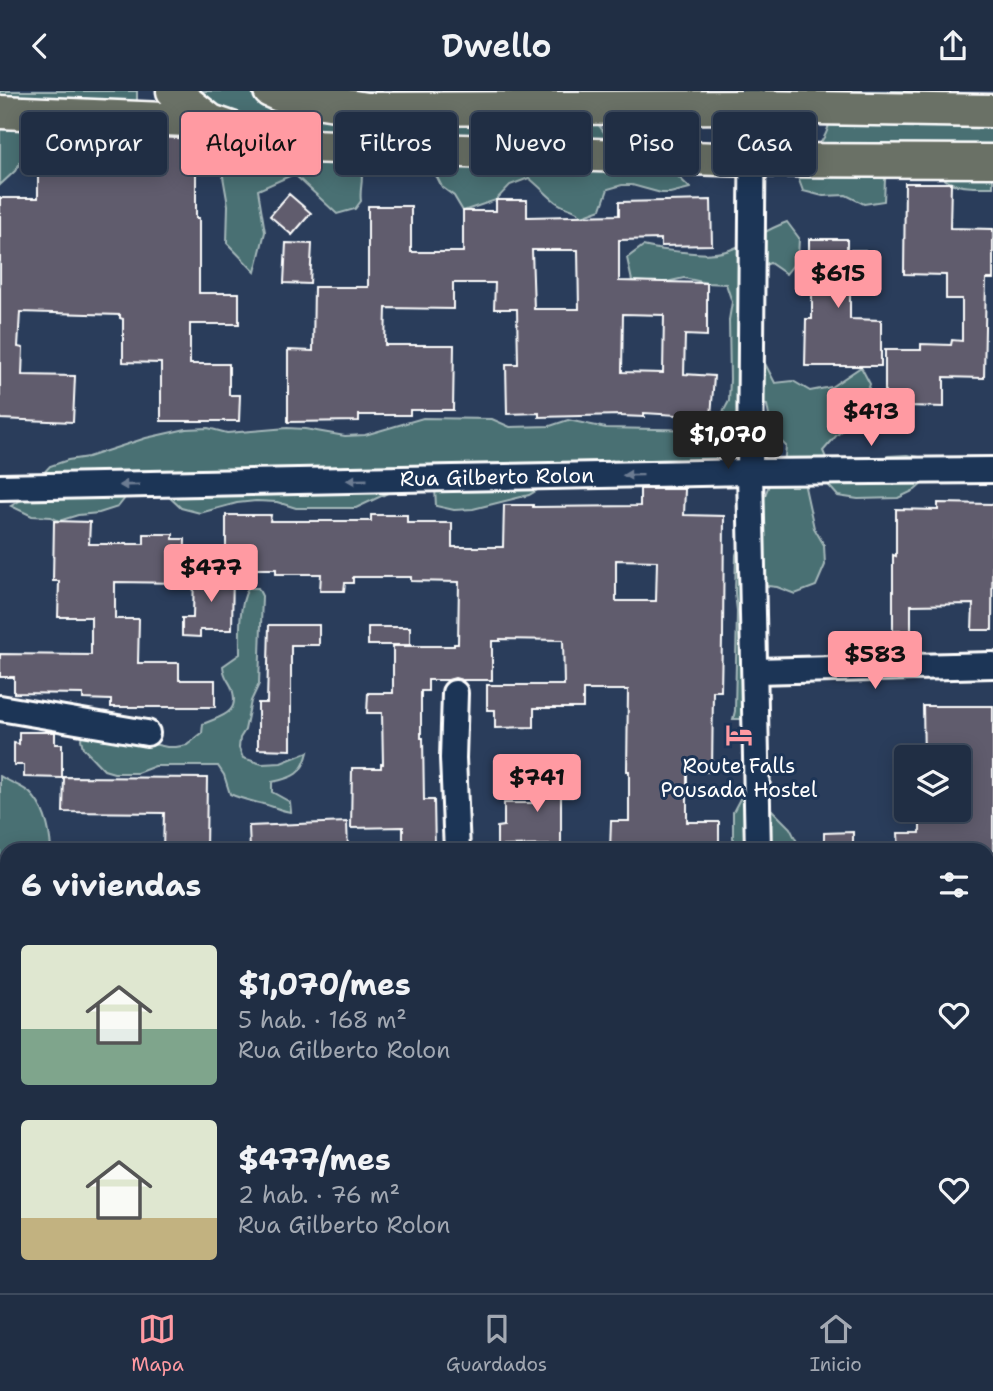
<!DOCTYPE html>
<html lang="es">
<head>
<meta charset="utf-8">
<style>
  body { margin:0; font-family:"Shantell Sans",sans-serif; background:#2d3a4f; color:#f1f3f6; height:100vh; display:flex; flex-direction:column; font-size:26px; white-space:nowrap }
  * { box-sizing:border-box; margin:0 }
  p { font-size:23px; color:#a2a8b2 }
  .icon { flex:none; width:38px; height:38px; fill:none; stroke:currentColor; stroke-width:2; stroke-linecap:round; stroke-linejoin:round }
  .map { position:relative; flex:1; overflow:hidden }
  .sheet { position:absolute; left:0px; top:752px; width:994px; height:450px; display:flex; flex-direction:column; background:#202e44; border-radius:21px 21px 0 0; box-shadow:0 4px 18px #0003,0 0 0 2px #3d4a5d }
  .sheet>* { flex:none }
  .guide { position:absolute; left:21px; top:21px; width:952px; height:63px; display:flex; gap:14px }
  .fabs { position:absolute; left:894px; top:654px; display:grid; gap:14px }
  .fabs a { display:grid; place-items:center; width:77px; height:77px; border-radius:7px; background:#202e44; box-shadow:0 4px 18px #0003,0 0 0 2px #3d4a5d; font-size:35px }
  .price { position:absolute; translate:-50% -60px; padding:0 16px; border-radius:7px; background:#ff9aa2; color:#111; font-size:23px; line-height:46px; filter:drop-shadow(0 2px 4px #0008) }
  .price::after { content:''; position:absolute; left:50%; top:42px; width:21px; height:16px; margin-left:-10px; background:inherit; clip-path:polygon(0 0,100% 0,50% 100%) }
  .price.selected { background:#222; color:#fff }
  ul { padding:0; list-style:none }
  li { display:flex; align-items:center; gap:21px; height:175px; padding:0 21px }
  li span { display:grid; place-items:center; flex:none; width:196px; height:140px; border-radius:7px; color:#555 }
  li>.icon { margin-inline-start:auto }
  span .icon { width:84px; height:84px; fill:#fffc; stroke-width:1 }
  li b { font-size:30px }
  h2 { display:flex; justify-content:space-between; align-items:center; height:84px; padding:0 21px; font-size:30px }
  .chip { padding:0 24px; border-radius:7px; background:#202e44; box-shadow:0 4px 18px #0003,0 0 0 2px #3d4a5d; font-size:24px; line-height:63px }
  .chip.selected { background:#ff9aa2; color:#111 }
  header { display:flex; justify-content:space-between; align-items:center; height:91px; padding:0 21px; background:#202e44; font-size:32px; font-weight:600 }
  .tab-bar { display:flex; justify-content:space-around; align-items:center; height:98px; border-top:2px solid #3d4a5d; background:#202e44; font-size:19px; color:#a2a8b2 }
  .tab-bar a { display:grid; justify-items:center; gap:4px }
  .tab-bar .selected { color:#ff9aa2 }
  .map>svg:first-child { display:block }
  .green { fill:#496f73; stroke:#a4b7b9; stroke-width:2 }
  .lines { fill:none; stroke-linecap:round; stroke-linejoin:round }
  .stream { stroke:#8ca6b5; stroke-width:7 }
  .building { fill:#605c6d; stroke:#fff; stroke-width:2; fill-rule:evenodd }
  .minor-casing { stroke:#fff; stroke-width:30 }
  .major-casing { stroke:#fff; stroke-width:37 }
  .minor { stroke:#1d3557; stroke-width:24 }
  .major { stroke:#6a7166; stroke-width:32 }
  .oneway { fill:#6c7c92 }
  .labels { text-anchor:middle; stroke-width:6; stroke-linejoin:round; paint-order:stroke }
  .street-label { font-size:21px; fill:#fff; stroke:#1d3557 }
  .poi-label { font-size:21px; fill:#fff; stroke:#1d3557 }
</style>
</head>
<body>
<header><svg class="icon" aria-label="back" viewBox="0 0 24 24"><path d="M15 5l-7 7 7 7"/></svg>Dwello<svg class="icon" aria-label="share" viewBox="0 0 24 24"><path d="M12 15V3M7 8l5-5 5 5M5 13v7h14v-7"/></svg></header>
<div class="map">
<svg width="993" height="1202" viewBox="0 0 993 1202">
  <rect width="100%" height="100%" fill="#2a3d5b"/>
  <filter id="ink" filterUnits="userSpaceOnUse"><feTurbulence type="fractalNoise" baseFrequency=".0143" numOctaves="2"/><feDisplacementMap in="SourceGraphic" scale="14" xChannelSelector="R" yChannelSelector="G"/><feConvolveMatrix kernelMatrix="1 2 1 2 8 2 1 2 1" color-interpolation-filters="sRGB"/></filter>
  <g filter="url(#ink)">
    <!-- green -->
    <path class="green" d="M0 0H137V11L119 16 80 8 76 26 94 35 99 53 61 54 25 64 15 80 0 94Z
      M195 0H468L480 36 501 49 542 43 541 29 577 4 624 69 662 70 690 97 670 102H661L632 94H622L608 98 601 118 582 125C575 117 565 118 556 111 547 104 538 94 529 87L510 94 496 109 463 120 454 105 442 96 437 86 423 70H384L363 75 361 80C364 89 359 99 361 110L355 118 337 123 294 83 258 99 265 141 255 181 227 152 228 114 221 74 194 3Z
      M808 0H931L993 12V96C979 96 961 97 949 91 940 86 934 78 928 71L891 70 885 89 884 110 864 113 846 104 823 105 803 100 796 81C810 65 841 37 825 14 820 8 816 3 808 0Z
      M787 131 799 147 798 168 786 183 770 172 758 177 756 255 775 292 793 290 810 300 831 296 861 276 870 293 863 314 852 331 836 345 823 360 831 379 869 374 888 365 907 364 925 367 930 386 915 399 898 407 858 408 838 405 823 388 805 396 814 437 824 454 825 474 816 495 795 503 777 496 758 494 745 628H733L735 620 737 520 735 502 736 464 741 446 762 426 764 407 771 389 784 373 786 355 772 341 767 314 750 310 745 330 725 366 706 372 630 380 612 369 591 376 585 397 546 394 529 404 473 418 454 419 436 415 435 397 394 399 356 417H296L277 411 256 410 237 412 200 422 181 417 167 404 133 397 118 416 99 422 78 424 59 430 51 426 32 425 11 415 28 405 37 389 50 375 68 369 88 366 146 347 186 338 208 337 227 342 287 337 305 338 345 345 365 344 423 327 492 328 510 336 550 335 568 329 606 337 705 339 720 327 729 310 730 288 729 229 732 211 726 193 707 192 684 187 662 192 632 190 627 167 643 155C658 159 667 159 682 161 701 163 718 165 737 156 755 148 767 138 787 131Z
      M248 497H258L262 505 259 593 251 610 245 639 240 647 239 657 243 667 262 673 281 672 308 661C303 683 293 687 272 691V701L290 711 291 721C281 720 273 715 263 713 251 710 241 708 230 703L224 684 218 675H155L137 682H114L104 679 83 657 81 648 83 638 167 656H176L187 654 202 642 203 633C221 625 242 623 231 595 227 587 224 586 223 575L240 563C240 541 238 518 248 497Z
      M0 685C9 691 22 695 30 702 45 717 50 739 51 759L7 760V832L0 820Z
      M742 704 761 708 790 737 799 755V759H733V721Z
      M7 897V972L0 974V903Z
      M7 1040V1116L0 1109V1042Z"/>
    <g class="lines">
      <!-- stream -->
      <path class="stream" d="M0 871 7 956
        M26 1195 27 1202"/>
    </g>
    <!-- building -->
    <path class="building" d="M155 46 196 48V127H199V202H239V233H190V273H229V304H240L239 330H161V272L123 271V228L120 227V224L20 221 18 256 23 257 22 284 75 285 73 331 0 328V107H38V69L74 70V74L117 75V58L155 57Z
      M905 92H951L950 137 993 138V188H986L984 287 944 286V316L906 315V333H885V259H921V253L951 254 952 249 962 250V208H946V184L904 183Z
      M289 103 311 122 292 144 270 125Z
      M496 109H527V126L619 124V111L711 109 712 154 661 155V148L619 149V190L707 192V245L685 244 684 283 714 285 711 326 644 322V326L621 325V324L539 326V322L507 323 506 273H518L517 218H494L495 192H453V218L386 217 385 254H454L453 319H410V324H359V330L288 331V259L313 260 314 196H368V115H411V161H463V120H496ZM532 159H578L579 218H534ZM623 223 664 224 663 282 622 281Z
      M809 148H847V159H865L864 186 850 185V228L881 229V275H805L806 228H812V185H809Z
      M286 152 312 153 310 193 284 192Z
      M640 398H685L684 424 724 425 723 547H722L721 600H713L712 681 687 680V731H719V760H610L611 730H629V680H627L628 599H583V617H534V636L495 637V619H487V594H564L563 549 500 548V550H492V589H462L455 587 448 589H428V600H421V647H423L424 709H434L435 760H403V736L351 737 352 677H381V673H383L382 622H367L368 602H393V555H454V553H458L459 491 411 490V486H353V492H345L344 500H320L321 483H276V478H226V424H271L270 430H371V424H407V432H452V456H503L504 414H533V416L640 415ZM616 469 657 470 656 510H616Z
      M938 412 993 413 992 539H972L973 513 911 514V540H893V464L896 465V418L938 419Z
      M54 430 90 431 89 453H144V443H173V448H185L184 492 115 491V528H139L138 572H179V589H215V616H111V609L83 608V603L14 602V586H0V563L91 564V526H58L59 490H53Z
      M194 481H233L232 539H200V546L182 545V527H193Z
      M269 534H319V554H291V659L258 658V612H267Z
      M368 536H410V554H368Z
      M923 615H993V760H899L898 742H920V719H959V667H924Z
      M19 641H55V653H62V687L24 686V674H14V652L19 653Z
      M537 680H572V706H561V754L497 755V736L504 735V712H537Z
      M64 686 207 687 206 760H163L164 722 63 721Z
      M347 731 348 760H250L249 735Z
      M853 741V760H824V742Z"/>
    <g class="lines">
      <defs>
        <g id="minor">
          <path d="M753 0 750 381 758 760"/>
          <path id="s1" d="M0 396 750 381 993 379"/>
          <path d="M755 580 993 574"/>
          <path d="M455 602 453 667 457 760"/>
          <path d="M0 617 147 642"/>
          <path d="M987 994H993"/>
          <path d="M0 1006H7"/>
          <path d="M766 1195V1202"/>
        </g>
        <path id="major" d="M173 0 211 30 254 45 307 55 752 69 993 70
          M270 0 279 4 366 18 752 16 993 20
          M0 21 211 30"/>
      </defs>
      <!-- minor casing -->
      <use href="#minor" class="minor-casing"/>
      <!-- major casing -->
      <use href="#major" class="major-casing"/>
      <!-- minor -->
      <use href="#minor" class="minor"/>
      <!-- major -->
      <use href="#major" class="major"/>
    </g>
    <!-- one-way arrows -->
    <defs><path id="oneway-solid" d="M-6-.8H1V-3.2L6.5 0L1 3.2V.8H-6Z" transform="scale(1.75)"/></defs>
    <g class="oneway">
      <use href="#oneway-solid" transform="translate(633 384) rotate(179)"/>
      <use href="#oneway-solid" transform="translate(357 389) rotate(179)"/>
      <use href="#oneway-solid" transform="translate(129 394) rotate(179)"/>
    </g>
  </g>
  <!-- icons -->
  <defs>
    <symbol id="hotel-bare" viewBox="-9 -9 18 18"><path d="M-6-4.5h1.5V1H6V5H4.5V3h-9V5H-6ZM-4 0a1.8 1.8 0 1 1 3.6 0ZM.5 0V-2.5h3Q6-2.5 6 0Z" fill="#ff9aa2" stroke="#1d3557" stroke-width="2.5" paint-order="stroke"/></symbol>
  </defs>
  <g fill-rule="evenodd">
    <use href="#hotel-bare" x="720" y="625" width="38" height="38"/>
  </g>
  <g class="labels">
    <!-- street labels -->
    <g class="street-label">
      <text dy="7" stroke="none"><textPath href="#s1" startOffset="497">Rua Gilberto Rolon</textPath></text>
    </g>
    <!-- poi labels -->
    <g class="poi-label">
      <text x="739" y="682">Route Falls<tspan x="739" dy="24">Pousada Hostel</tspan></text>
    </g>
  </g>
</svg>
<div class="fabs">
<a><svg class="icon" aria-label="layers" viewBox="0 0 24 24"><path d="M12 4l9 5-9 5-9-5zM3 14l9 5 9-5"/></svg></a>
</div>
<b class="price" style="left:838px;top:219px">$615</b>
<b class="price" style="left:871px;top:357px">$413</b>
<b class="price selected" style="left:728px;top:380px">$1,070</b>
<b class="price" style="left:211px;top:513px">$477</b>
<b class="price" style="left:875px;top:600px">$583</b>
<b class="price" style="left:537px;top:723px">$741</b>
<div class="guide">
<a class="chip">Comprar</a>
<a class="chip selected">Alquilar</a>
<a class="chip">Filtros</a>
<a class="chip">Nuevo</a>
<a class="chip">Piso</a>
<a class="chip">Casa</a>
</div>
<section class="sheet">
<h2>6 viviendas<svg class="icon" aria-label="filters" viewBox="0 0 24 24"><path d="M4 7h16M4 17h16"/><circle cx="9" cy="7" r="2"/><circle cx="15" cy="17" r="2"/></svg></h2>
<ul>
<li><span style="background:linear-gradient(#dfe7d0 60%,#7fa58c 0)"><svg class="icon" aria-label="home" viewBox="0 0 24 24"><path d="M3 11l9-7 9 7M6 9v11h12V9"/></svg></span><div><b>$1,070/mes</b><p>5 hab. · 168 m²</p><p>Rua Gilberto Rolon</p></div><svg class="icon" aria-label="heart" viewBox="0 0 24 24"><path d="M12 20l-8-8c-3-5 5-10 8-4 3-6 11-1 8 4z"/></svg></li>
<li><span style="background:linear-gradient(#dfe7d0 70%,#c2b280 0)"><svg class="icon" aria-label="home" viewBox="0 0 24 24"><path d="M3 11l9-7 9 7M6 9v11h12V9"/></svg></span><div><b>$477/mes</b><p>2 hab. · 76 m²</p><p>Rua Gilberto Rolon</p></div><svg class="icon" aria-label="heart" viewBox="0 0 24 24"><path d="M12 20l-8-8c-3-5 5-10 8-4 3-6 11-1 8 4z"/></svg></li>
</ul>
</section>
</div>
<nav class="tab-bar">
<a class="selected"><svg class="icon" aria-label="map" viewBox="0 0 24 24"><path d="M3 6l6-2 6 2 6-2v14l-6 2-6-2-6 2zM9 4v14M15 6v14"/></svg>Mapa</a>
<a><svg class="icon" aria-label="saved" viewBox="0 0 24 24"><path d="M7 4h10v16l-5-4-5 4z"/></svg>Guardados</a>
<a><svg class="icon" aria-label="home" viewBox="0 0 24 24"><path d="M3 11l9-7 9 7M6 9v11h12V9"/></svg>Inicio</a>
</nav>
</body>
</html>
